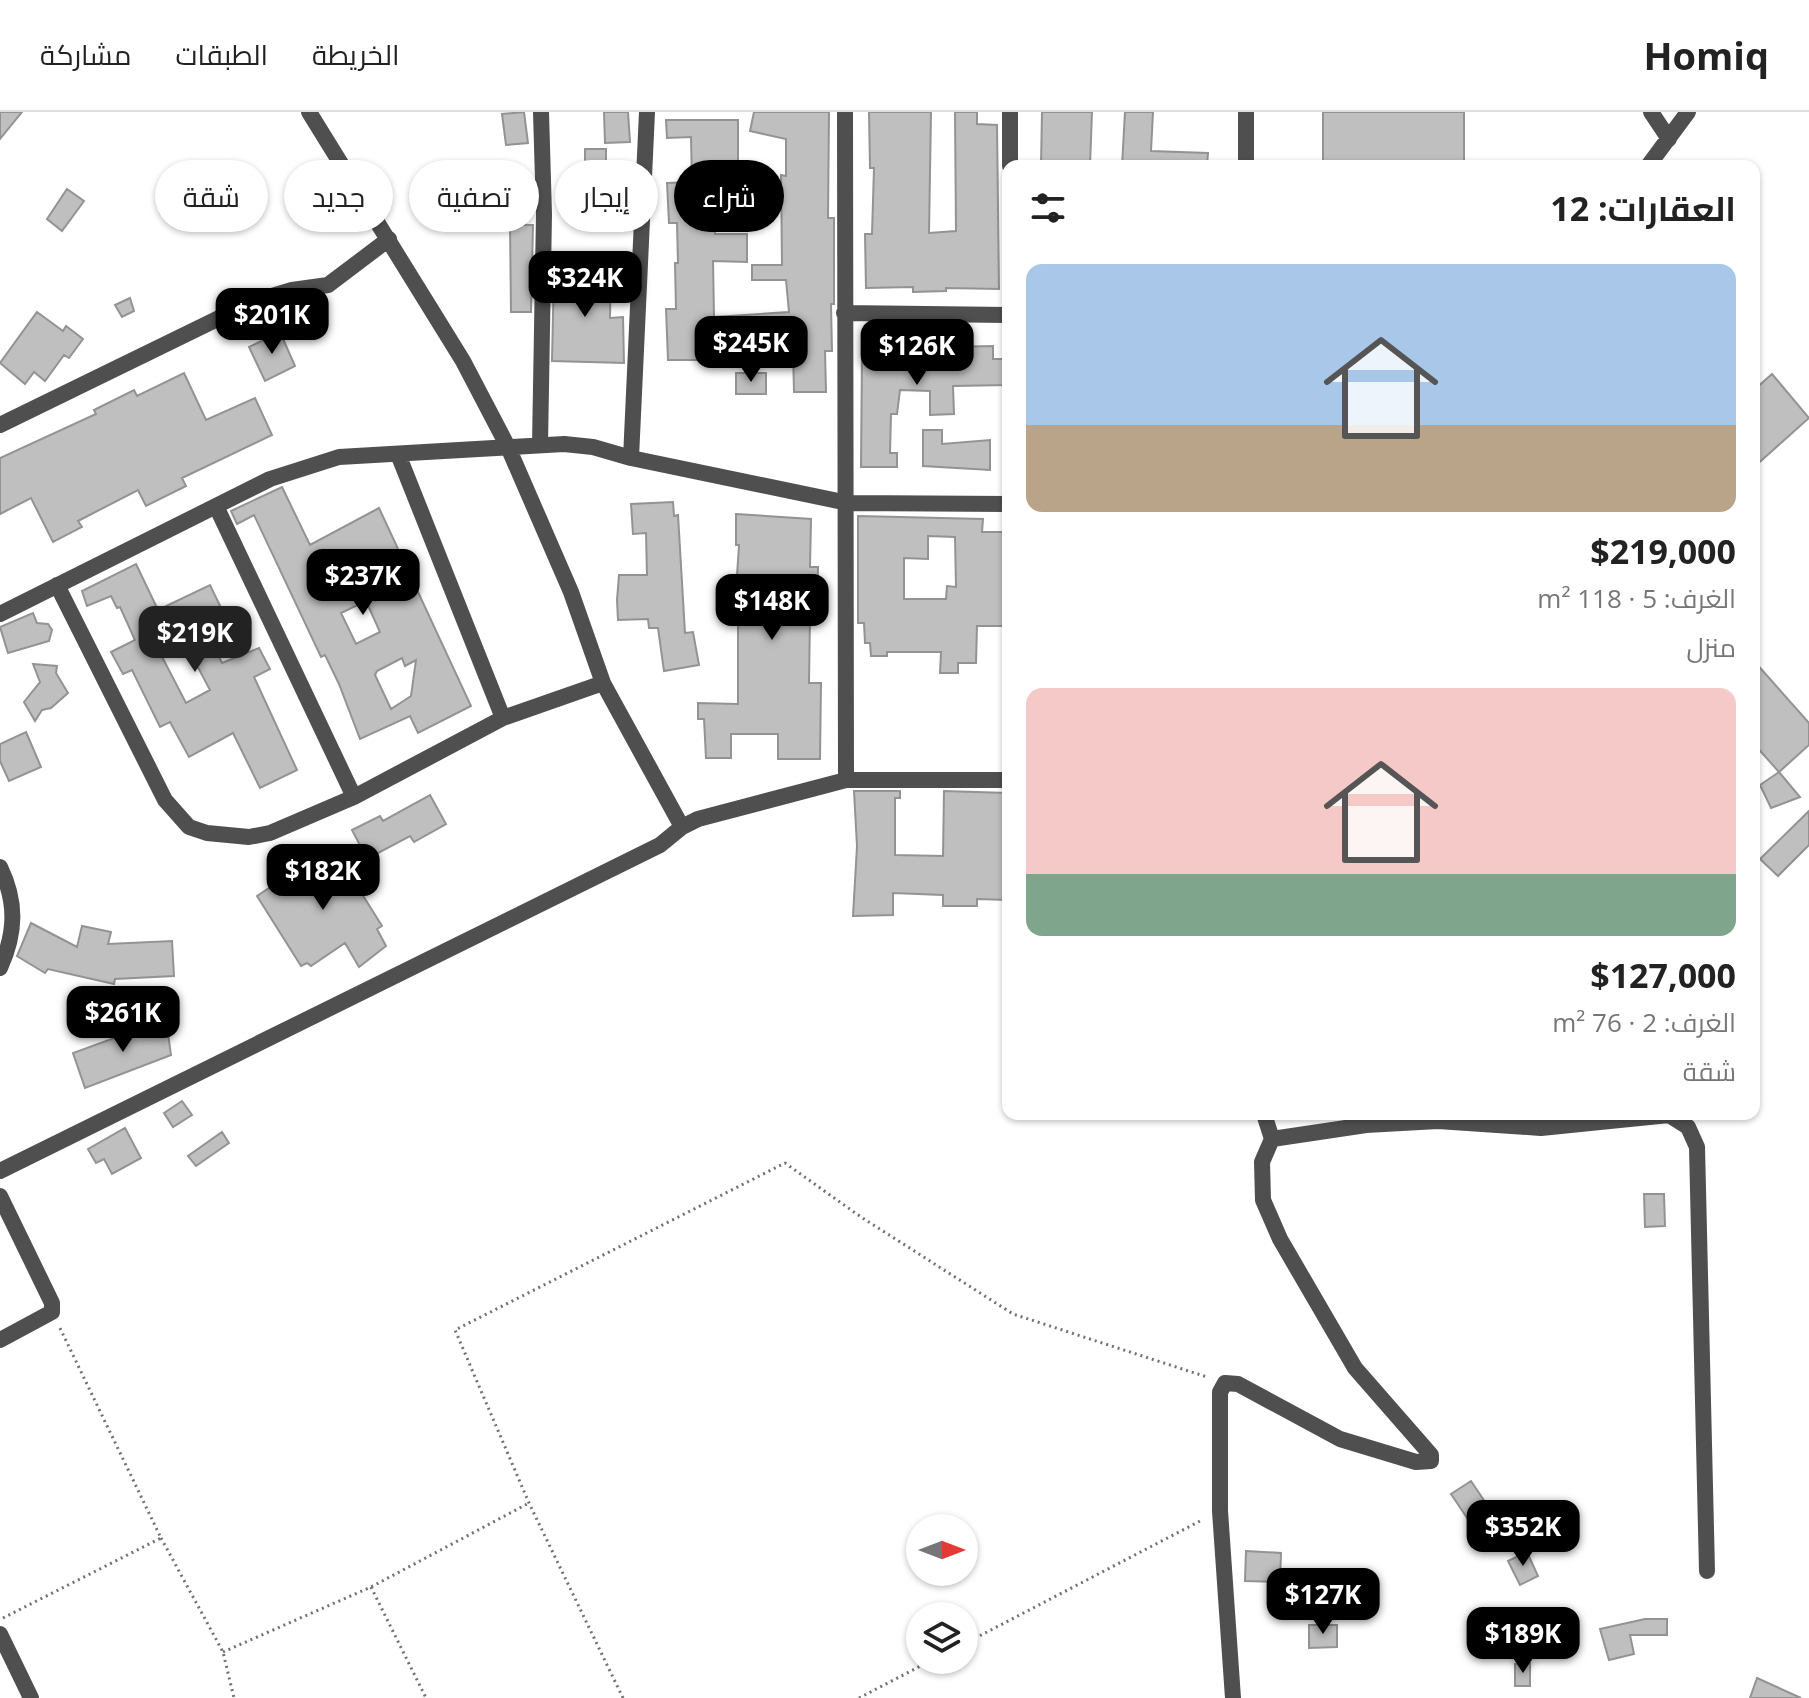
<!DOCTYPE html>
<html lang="ar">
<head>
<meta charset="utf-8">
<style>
  body { margin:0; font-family:"Open Sans",Cairo,sans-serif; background:#f6f6f6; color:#222; direction:rtl; height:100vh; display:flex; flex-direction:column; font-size:30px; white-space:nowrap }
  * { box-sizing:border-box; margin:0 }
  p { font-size:26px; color:#767676 }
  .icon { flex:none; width:44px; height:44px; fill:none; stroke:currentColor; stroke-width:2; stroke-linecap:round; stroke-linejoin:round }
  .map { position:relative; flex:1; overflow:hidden; direction:ltr }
  .drawer { position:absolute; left:1002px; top:48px; width:758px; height:960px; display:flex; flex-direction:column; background:#fff; border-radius:16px; box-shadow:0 2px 6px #0004; direction:rtl }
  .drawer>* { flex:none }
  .banner { position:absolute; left:24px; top:48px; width:760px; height:72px; direction:rtl; display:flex; gap:16px }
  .needle { width:52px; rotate:90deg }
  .buttons { position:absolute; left:906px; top:1402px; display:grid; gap:16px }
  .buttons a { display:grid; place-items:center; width:72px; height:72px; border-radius:50%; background:#fff; box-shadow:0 2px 6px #0004; font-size:40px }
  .price { position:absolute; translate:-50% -68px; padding:0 18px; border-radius:16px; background:#000; color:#fff; font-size:26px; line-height:52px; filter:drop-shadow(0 2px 4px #0008) }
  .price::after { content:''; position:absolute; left:50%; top:48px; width:24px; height:18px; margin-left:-12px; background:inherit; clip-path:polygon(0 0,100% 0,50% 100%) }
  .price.on { background:#222; color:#fff }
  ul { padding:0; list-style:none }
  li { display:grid; align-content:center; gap:16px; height:424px; padding:0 24px }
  li span { display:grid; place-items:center; height:248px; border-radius:16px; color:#555 }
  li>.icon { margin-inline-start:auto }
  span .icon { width:144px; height:144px; fill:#fffc; stroke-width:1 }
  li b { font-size:34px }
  h2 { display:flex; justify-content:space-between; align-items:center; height:96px; padding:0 24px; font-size:34px }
  .pill { padding:0 28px; border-radius:36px; background:#fff; box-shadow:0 2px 6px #0004; font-size:28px; line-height:72px }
  .pill.on { background:#000; color:#fff }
  header { display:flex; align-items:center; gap:48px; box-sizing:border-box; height:112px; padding:0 40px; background:#fff; border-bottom:2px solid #e0e0e0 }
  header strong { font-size:38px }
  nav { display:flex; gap:44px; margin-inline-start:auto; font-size:28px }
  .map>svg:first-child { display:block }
  .building { fill:#bfbfbf; stroke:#939393; stroke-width:2; fill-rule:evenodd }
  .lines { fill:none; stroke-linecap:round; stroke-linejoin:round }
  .path { stroke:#717171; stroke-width:3; stroke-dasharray:2 4; stroke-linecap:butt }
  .minor { stroke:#4f4f4f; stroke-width:16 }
</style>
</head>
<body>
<header>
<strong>Homiq</strong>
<nav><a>الخريطة</a><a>الطبقات</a><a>مشاركة</a></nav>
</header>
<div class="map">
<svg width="1809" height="1586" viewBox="0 0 1809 1586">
  <rect width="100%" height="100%" fill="#fff"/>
  <!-- building -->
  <path class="building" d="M0 0H22L0 27Z
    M524 0 528 31 506 33 502 2Z
    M604 0H628L630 30 605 31Z
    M754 0H829L828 106H834V192H831L832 239H825L826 280H794L793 239H787V220L735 221V248H668L666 197H676L675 151H678L677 111H669L667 71 692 70 691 25 667 26 666 8H738V92H715V122H747V150L713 149 714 205 789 200 786 168H752V153H782L781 63 786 64V27L750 19Z
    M869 0H931L929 121 956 119 955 0H977V12L997 13 999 177 946 176V179L913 180V175L866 176 865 122H872L874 56H870Z
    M1042 0H1092L1090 54H1041Z
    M1125 0H1153L1151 39 1208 41 1207 54H1122Z
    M1323 0H1464V54H1323Z
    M585 37H606V80H585Z
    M67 77 84 89 62 119 47 107Z
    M510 113H533L531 200H511Z
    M554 157 611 159 610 206 623 205 624 251 552 249Z
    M130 186 134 199 122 205 115 193Z
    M37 200 63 219 66 214 83 227 69 246 64 243 45 269 34 260 25 272 0 251Z
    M280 220 295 254 265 269 249 235Z
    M885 229H900V236L993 234V247H1008V273L953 274 954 302 930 303V279L900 278 897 302H891L890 341H897V355H861L862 241H885Z
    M184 261 206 308 255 286 272 323 182 366 186 374 146 394 138 378 78 409 82 415 53 430 31 386 0 402V346L96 302 94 298 134 278 137 284Z
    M736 261H766V282H736Z
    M1772 262 1809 306 1754 355V278Z
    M923 318H942V332L990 328V358L923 354Z
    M282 375 310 433 379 396 471 594 418 621 410 604 360 627 339 572 325 543 321 545 254 403 237 412 231 399ZM366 489 380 520 356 532 341 501ZM402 546 405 554 416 548 411 584 391 597 375 563 377 559Z
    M673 390 674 404 678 403 685 521 693 520 699 553 664 559 658 516H649L648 507 618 508 617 488 619 463H647L646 421 633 422 631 392Z
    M736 402 811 407 810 455H818L817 504H810L809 571H821L820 647H778V622H731V646H706L704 607H698V591L738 592V509H734L739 433H736Z
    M858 404 983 407 982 420H1008V514H977L976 551H958V561H940L941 540H887V544H871L870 531H865L864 511H858ZM928 424 955 425 956 475 947 474 946 487H904V446L928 447Z
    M136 452 158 498 210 473 228 510 207 521 222 551 259 536 270 557 254 565 297 658 260 676 233 621 189 645 170 610 160 615 132 558 123 562 111 540 135 528 120 495 117 496 111 484 87 494 82 479ZM183 527 210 578 186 591 159 539Z
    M33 501 37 511 48 512 52 518 49 529 8 541 0 515Z
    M1754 549 1809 611V633L1779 660 1754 632Z
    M33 552 57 554 56 561 68 581 51 596 42 598 35 609 24 590 40 570Z
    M26 620 41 655 9 669 0 649V632Z
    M1779 660 1800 685 1771 696 1760 673Z
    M854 679H900V686H895V743L943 744 944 679 1008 681V788L977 787V794H943V783L893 781V803L853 804 857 734Z
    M430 683 446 712 414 730 410 724 367 747 352 718 380 704 383 709Z
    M1809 699V733L1778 764 1760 747Z
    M332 734 382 814 377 817 386 834 359 855 345 831 311 854 307 851 301 854 257 784Z
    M31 811 77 835 82 814 111 820 108 832 172 829 174 864 115 867 114 872 48 857 45 861 17 844Z
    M166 907 171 943 85 976 73 941Z
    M182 989 192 1003 173 1015 164 1001Z
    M125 1016 141 1046 112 1062 104 1047 96 1051 88 1037Z
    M222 1020 229 1031 196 1054 188 1044Z
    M1644 1082H1664L1665 1114 1645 1115Z
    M1471 1369 1504 1418 1484 1431 1451 1382Z
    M1246 1439 1281 1441 1280 1470 1245 1469Z
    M1527 1440 1538 1464 1520 1473 1508 1449Z
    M1645 1507H1667V1523H1630L1634 1542 1609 1548 1600 1517Z
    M1309 1513H1337V1535L1309 1536Z
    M1530 1551V1574H1515V1552Z
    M1757 1566 1801 1586H1750Z"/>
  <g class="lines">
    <!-- path -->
    <path class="path" d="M161 1426 223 1540 234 1586
      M371 1475 426 1586
      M3 1506 161 1426 59 1214
      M964 1532 1202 1408
      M223 1540 371 1475 529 1391
      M623 1586 529 1391 455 1218 785 1051 861 1105 1013 1202 1207 1265
      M859 1586 932 1548"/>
    <!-- minor -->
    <path class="minor" d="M309 0 463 249 508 335 571 480 603 571 682 715 698 707 846 668H1008
      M845 0 846 668
      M1246 0V54
      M1651 0 1669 27
      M1010 54V0
      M1648 54 1688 0
      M844 201 1008 203
      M0 313 252 190 292 178 328 173 389 127
      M540 333 544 102 541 0
      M398 342 503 606
      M631 346 647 0
      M216 394 354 685
      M57 473 165 688 189 715 207 721 249 725 270 721 354 685 503 606 603 571
      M0 502 270 367 339 345 564 332 593 335 631 346 848 391 1008 392
      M0 755C17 790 16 821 0 856
      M1272 1027 1366 1013 1438 1009 1541 1016 1669 1003 1688 1015 1697 1035 1707 1459
      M0 1059 660 733 682 715
      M0 1084 52 1191V1200L0 1228
      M0 1522 31 1586
      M1233 1586 1220 1399V1280L1225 1271 1238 1272 1340 1327 1416 1350 1431 1349V1343L1355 1256 1280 1127 1263 1088 1262 1050 1272 1027 1264 1002"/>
  </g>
</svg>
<div class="buttons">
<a><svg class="needle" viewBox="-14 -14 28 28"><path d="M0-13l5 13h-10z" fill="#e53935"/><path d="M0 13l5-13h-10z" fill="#767676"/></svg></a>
<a><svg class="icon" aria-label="layers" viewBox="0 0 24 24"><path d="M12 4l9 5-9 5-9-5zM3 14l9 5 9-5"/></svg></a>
</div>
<b class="price" style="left:585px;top:207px">$324K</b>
<b class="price" style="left:272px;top:244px">$201K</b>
<b class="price" style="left:751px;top:272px">$245K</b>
<b class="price" style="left:917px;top:275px">$126K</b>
<b class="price" style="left:363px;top:505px">$237K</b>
<b class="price" style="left:772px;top:530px">$148K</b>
<b class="price on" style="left:195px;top:562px">$219K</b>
<b class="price" style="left:323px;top:800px">$182K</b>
<b class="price" style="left:123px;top:942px">$261K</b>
<b class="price" style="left:1523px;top:1456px">$352K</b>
<b class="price" style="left:1323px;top:1524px">$127K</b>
<b class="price" style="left:1523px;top:1563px">$189K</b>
<div class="banner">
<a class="pill on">شراء</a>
<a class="pill">إيجار</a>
<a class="pill">تصفية</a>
<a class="pill">جديد</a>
<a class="pill">شقة</a>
</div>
<section class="drawer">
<h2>العقارات: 12<svg class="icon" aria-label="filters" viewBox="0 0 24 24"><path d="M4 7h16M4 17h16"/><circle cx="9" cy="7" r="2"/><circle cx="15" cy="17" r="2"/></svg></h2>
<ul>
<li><span style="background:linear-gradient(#a9c7e8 65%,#b9a48a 0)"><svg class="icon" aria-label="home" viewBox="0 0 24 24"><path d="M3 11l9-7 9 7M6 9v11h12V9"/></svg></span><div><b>$219,000</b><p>الغرف: 5 · 118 m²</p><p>منزل</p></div></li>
<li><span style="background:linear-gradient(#f6c9c9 75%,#7fa58c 0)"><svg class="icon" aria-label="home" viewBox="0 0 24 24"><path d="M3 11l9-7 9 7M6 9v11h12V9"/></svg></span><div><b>$127,000</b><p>الغرف: 2 · 76 m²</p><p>شقة</p></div></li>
</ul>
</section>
</div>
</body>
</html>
